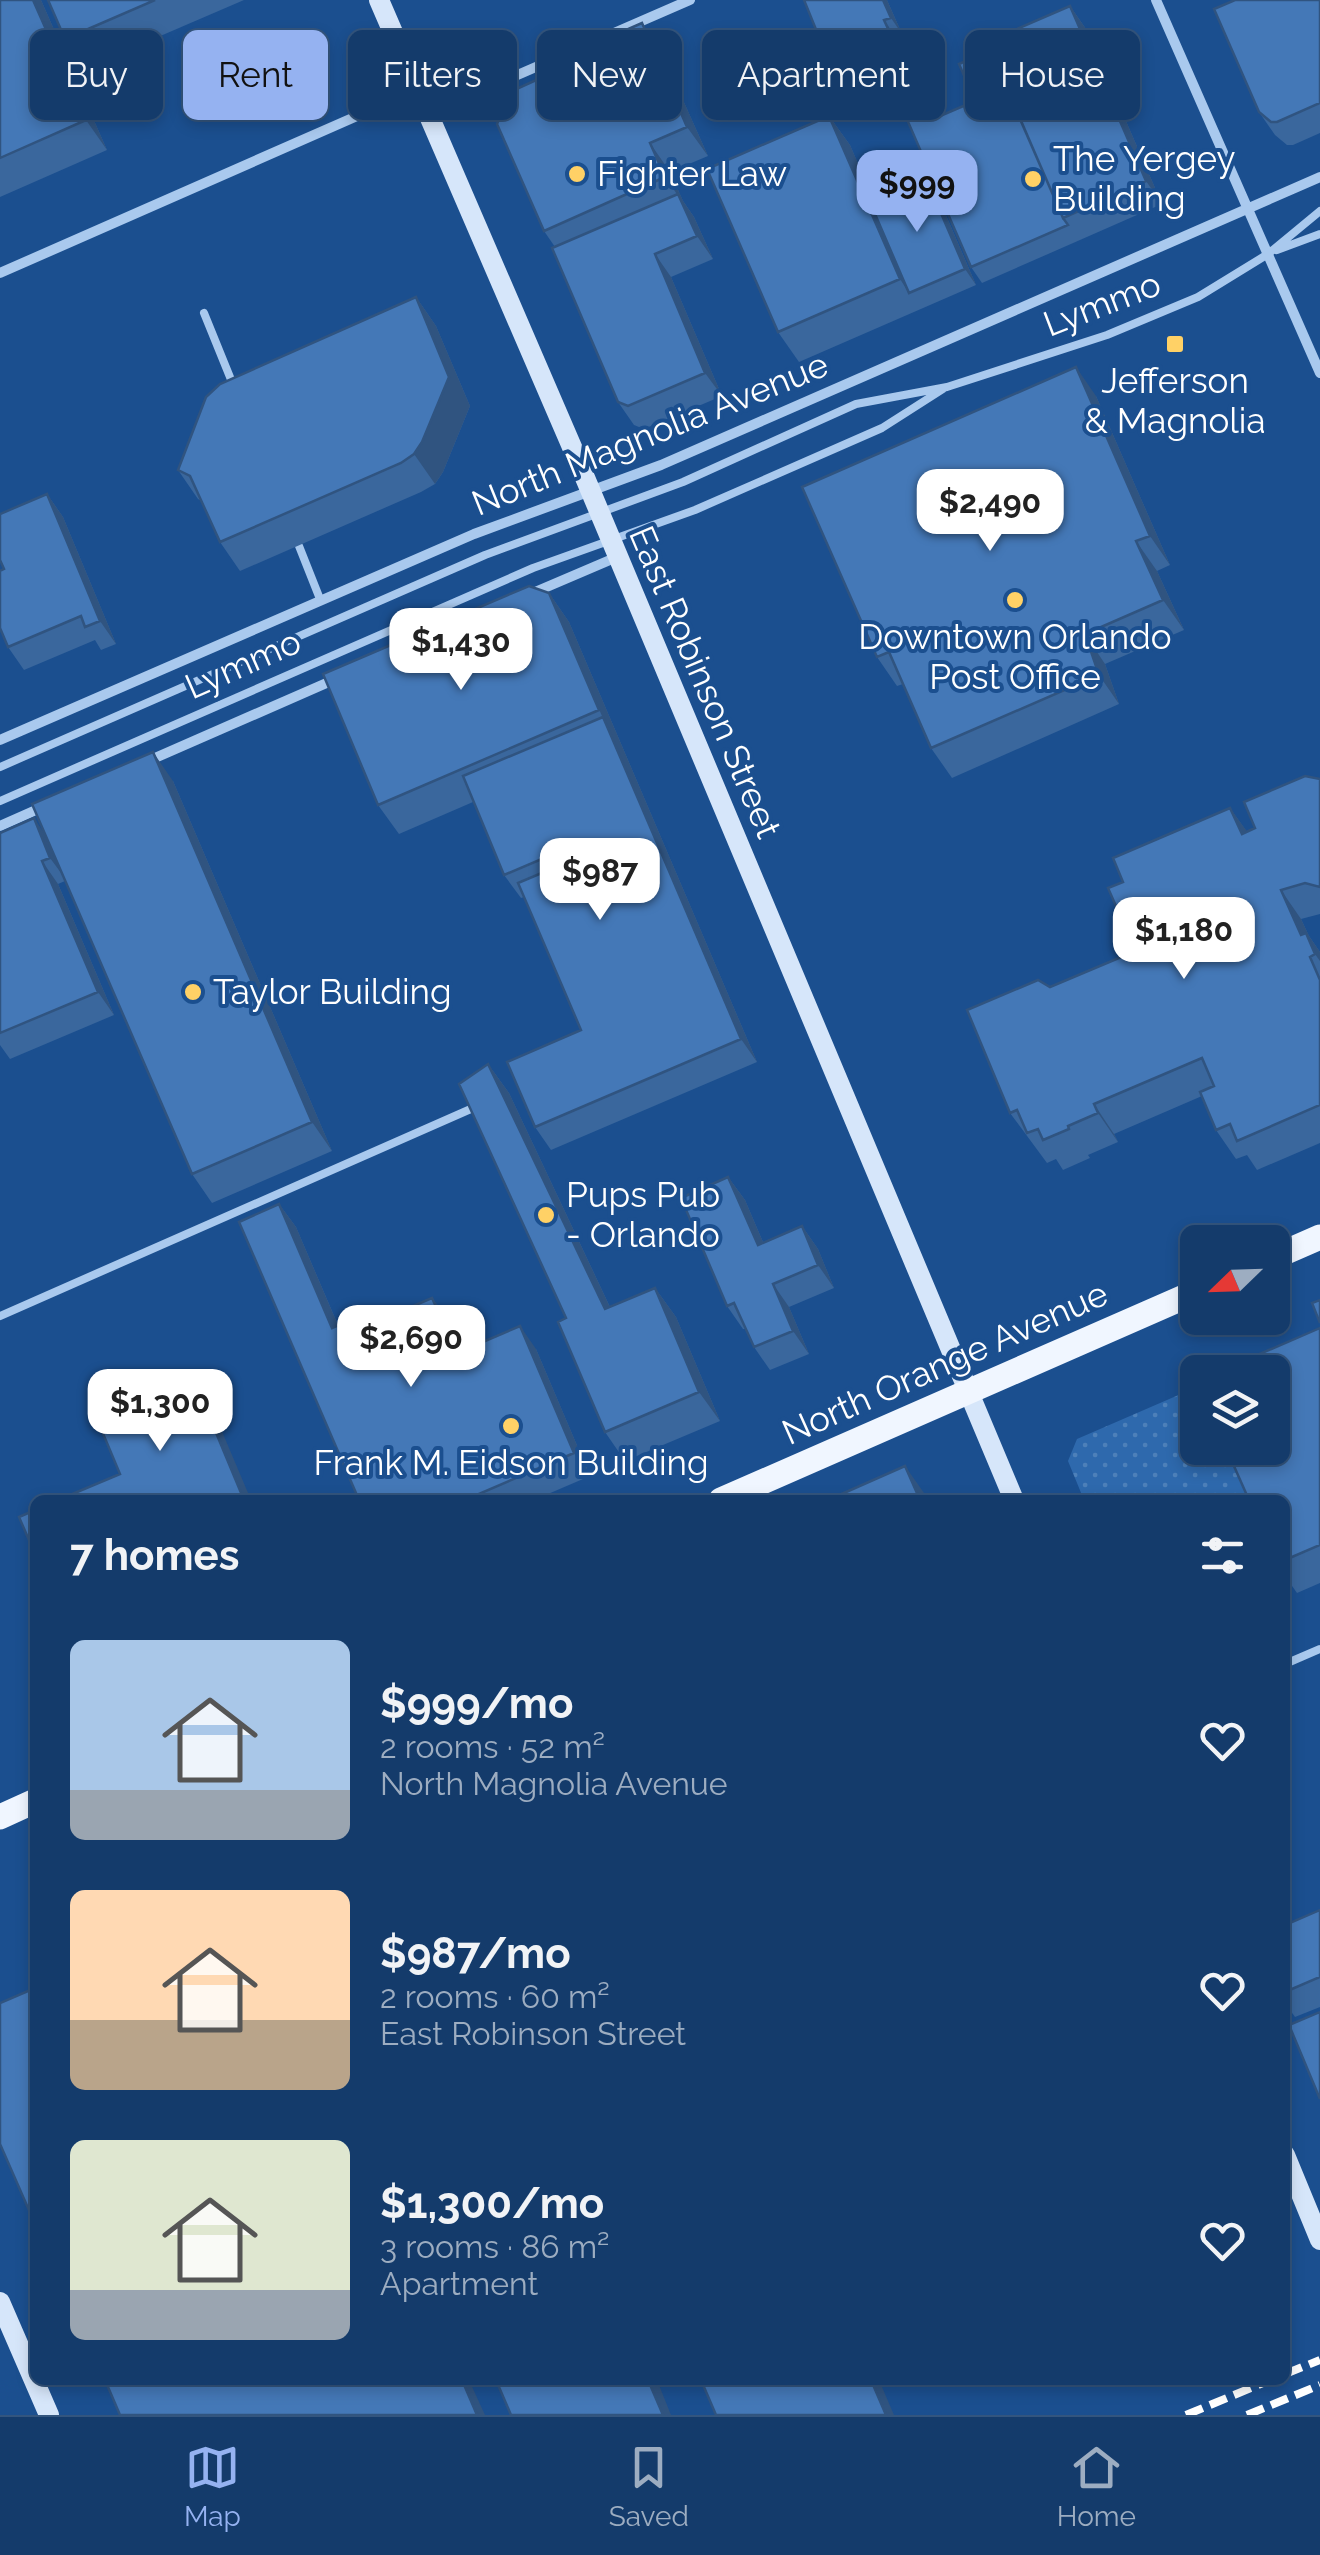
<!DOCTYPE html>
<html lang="en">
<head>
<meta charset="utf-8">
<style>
  body { margin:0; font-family:Raleway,sans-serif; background:#214673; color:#f1f3f6; height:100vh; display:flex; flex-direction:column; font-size:38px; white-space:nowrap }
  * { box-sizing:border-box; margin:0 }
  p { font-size:32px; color:#9dadc1 }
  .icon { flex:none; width:55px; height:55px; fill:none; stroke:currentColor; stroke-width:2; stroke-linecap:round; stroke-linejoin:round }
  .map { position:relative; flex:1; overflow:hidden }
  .drawer { position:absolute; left:30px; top:1495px; width:1260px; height:890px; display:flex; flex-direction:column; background:#143b6b; border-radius:15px; box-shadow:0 5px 15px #0003,0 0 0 2px #33557e }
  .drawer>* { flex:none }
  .hud { position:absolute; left:30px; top:30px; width:1260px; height:90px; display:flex; gap:20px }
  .needle { width:65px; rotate:247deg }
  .buttons { position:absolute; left:1180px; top:1225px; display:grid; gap:20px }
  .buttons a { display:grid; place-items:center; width:110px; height:110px; border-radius:15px; background:#143b6b; box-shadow:0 5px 15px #0003,0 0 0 2px #33557e; font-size:50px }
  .price { position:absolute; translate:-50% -85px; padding:0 22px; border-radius:20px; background:#fff; color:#222; font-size:32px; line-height:65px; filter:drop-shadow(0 2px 5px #0008) }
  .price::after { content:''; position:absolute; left:50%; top:60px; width:30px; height:22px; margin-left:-15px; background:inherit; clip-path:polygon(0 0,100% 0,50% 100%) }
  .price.current { background:#95b2f1; color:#111 }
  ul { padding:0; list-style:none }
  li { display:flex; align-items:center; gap:30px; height:250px; padding:0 40px }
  li span { display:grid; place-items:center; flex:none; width:280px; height:200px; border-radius:15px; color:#555 }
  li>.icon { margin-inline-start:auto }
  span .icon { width:120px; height:120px; fill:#fffc; stroke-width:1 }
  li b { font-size:42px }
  h2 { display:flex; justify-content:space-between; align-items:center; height:120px; padding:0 40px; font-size:42px }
  .pill { padding:0 35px; border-radius:15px; background:#143b6b; box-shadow:0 5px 15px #0003,0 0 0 2px #33557e; font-size:35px; line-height:90px }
  .pill.current { background:#95b2f1; color:#111 }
  .menu { display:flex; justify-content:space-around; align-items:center; height:140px; border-top:2px solid #33557e; background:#143b6b; font-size:28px; color:#9dadc1 }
  .menu a { display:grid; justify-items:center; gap:5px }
  .menu .current { color:#95b2f1 }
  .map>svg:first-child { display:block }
  .park { fill:url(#park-dots) }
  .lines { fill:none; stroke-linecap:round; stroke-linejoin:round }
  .lane { stroke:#a9c9ee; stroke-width:8 }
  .street { stroke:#a9c9ee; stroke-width:10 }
  .secondary { stroke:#d6e6fa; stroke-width:20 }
  .primary { stroke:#f0f6ff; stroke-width:25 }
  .rail { stroke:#fff; stroke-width:8; stroke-dasharray:18 8; stroke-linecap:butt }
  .wall { fill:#3a679d }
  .shaded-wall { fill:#305480 }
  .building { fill:#4478b7; stroke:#305480; stroke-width:2.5 }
  .poi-dot { fill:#ffd166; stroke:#1b4f8f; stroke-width:4 }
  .labels { text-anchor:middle; stroke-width:8; stroke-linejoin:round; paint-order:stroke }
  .poi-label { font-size:35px; fill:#fff; stroke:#1b4f8f; text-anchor:start }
  .street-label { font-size:35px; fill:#fff; stroke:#1b4f8f }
</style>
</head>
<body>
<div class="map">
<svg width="1320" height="2415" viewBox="0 0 1320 2415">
  <defs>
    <pattern id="park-dots" width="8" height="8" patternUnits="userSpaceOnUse" patternTransform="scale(2.5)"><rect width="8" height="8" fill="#2e69ad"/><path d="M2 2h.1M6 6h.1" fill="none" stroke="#4d80b9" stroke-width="1.8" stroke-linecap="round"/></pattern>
  </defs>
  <rect width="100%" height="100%" fill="#1b4f8f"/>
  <!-- park -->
  <path class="park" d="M1197 1387 1198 1448H1234L1257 1500H1084L1068 1461 1077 1439Z"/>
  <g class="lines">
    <!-- lane -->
    <path class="lane" d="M1277 250 1320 234
      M204 313 234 387
      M299 546 320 599
      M0 767 485 555 683 482 856 404 947 387 1107 335 1198 297 1268 254 1320 211
      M0 801 533 568 695 510 882 428 943 389
      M0 1316 473 1108
      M1285 1664 1320 1649"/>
    <!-- street -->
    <path class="street" d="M1156 0 1320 373
      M0 273 373 109 499 83 690 0
      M528 595 617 557
      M0 740 474 534 661 465 1320 177
      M148 761 338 678
      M0 826 45 806"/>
    <!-- secondary -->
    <path class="secondary" d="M379 0 578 461 1014 1500
      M1285 2155 1320 2240
      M0 2302 49 2415"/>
    <!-- primary -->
    <path class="primary" d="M1272 1258 1320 1237
      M721 1500 1198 1291
      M0 1817 35 1801"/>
    <!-- rail -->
    <path class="rail" d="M1285 2374 1320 2360
      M1186 2415 1270 2380
      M1247 2415 1320 2385"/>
  </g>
  <!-- wall -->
  <path class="wall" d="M0 0H41L107 150 0 197Z
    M48 0H244L86 68 65 39Z
    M887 0 902 34 895 36 901 49 840 75 828 59Z
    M1320 0V133L1293 145H1287L1275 135 1259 112Z
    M1070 6 1086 29 1162 204 982 283 971 267 939 104 944 115 975 101 990 50Z
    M642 23 662 53 708 156 670 172 683 201 694 217 713 259 671 277 722 396 644 429 634 425 618 402 555 247 544 231 574 97Z
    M829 116 850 145 873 199 936 192 976 285 799 362 778 332Z
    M416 297 436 326 470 406 443 472 435 484 421 492 240 571 220 542 202 501 198 499 178 470Z
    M1096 396 1170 565 1157 571 1184 630 1105 664 1119 704 952 778 931 748 903 684 897 686 877 657Z
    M47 494 63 517 116 644 101 650 95 640 24 670 8 647 4 569Z
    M549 593 569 622 757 1062 551 1150 535 1127 581 1030 524 897 521 898 504 875 473 802 399 834 378 805Z
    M1320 779V914L1301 919 1309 936 1320 952V1143L1257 1170 1247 1155 1236 1159 1216 1130 1202 1096 1114 1134 1118 1142 1088 1155 1090 1158 1063 1170 1056 1159 1047 1163 1010 1113 1050 987 1142 948 1123 922V882L1230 808 1247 832 1255 828Z
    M173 781 332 1151 212 1203 192 1174 65 881 58 884 114 1015 10 1059 0 1045V833L45 834Z
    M488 1064 509 1093 610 1307 655 1288 676 1317 720 1421 625 1461 605 1432 566 1318Z
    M728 1177 745 1200 763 1242 802 1226 818 1249 834 1288 789 1307 809 1354 770 1370 754 1347 745 1329H743L727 1306Z
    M279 1204 296 1227 338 1325 346 1335 432 1298 449 1320 462 1351 536 1349 590 1476 534 1500H359Z
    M1320 1328V1583L1297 1593 1285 1576V1500Z
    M1320 1910V2007L1295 2017 1285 2003V1925Z"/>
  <!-- shaded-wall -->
  <path class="shaded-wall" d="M33 0H41L107 150 86 120Z
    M883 0H887L902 34 891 18Z
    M1070 6 1086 29 1162 204 1146 181Z
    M884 20 895 36 901 49 890 33Z
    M642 23 662 53 708 156 687 127Z
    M556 71 576 101 598 149 577 120Z
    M928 88 939 104 951 132 940 116Z
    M829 116 850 145 913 291 909 293 900 279Z
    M650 143 670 172 683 201 694 217 713 259 697 236 681 200 665 177Z
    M925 176 936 192 976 285 965 269Z
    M655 254 671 277 722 396 705 373Z
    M416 297 436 326 470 406 443 472 435 484 414 454Z
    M1076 367 1096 396 1170 565 1150 536Z
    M47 494 63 517 116 644 100 621Z
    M1136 541 1157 571 1184 630 1163 600Z
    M549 593 569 622 757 1062 741 1039Z
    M1085 634 1105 664 1119 704 1099 675Z
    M153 752 173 781 332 1151 312 1122Z
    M1230 808 1251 837 1242 834Z
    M34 818 50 842 67 881 50 858Z
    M42 861 58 884 114 1015 98 992Z
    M1281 890 1301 919 1309 936 1320 952V961L1301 935Z
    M488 1064 509 1093 625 1339 605 1309Z
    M1094 1104 1114 1134 1118 1142 1098 1113Z
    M728 1177 745 1200 774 1268 758 1245Z
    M279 1204 296 1227 349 1351 332 1328Z
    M802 1226 818 1249 834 1288 818 1265Z
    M773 1284 789 1307 809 1354 793 1331Z
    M655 1288 676 1317 720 1421 699 1392Z
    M432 1298 449 1320 473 1376 457 1353Z
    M520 1326 536 1349 590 1476 574 1453Z
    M128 1384 145 1407 161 1446 145 1423Z
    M202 1399 218 1422 251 1500H244Z
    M905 1466 929 1500H920Z
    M462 2380H469L485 2415H477Z
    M648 2380H657L671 2415H663Z
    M871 2380H879L894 2415H886Z"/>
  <!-- building -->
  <path class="building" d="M0 0H33L86 120 0 158Z
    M48 0H155L65 39Z
    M804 0H883L891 18 884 20 890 33 828 59Z
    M1235 0H1320V103L1277 122H1271L1259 112 1214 9Z
    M1070 6 1146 181 1063 218 987 42Z
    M642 23 687 127 650 143 665 177 544 231 497 124 512 91 556 71 577 120 583 117 558 60Z
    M990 50 1063 218 1068 225 971 267 899 101 928 88 940 116 975 101 959 64Z
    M829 116 900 279 778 332 707 169Z
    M925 176 965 269 909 293 869 200Z
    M678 194 697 236 655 254 705 373 628 406 618 402 552 248Z
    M416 297 449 377 422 442 414 454 401 463 220 542 190 476 178 470 206 397 220 384Z
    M1076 367 1150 536 1136 541 1163 600 1085 634 1099 675 931 748 889 652 877 657 802 487Z
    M47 494 100 621 85 627 81 616 8 647 0 628V571L4 569 0 560V514Z
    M529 586 549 593 599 710 378 805 323 674Z
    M603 717 741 1039 535 1127 507 1062 581 1030 518 883 582 856 577 844 504 875 463 776Z
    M153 752 312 1122 192 1174 32 804Z
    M1305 776 1320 779V887L1305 883 1281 890 1301 935 1306 933 1315 954 1310 957 1320 980V1105L1237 1141 1230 1124 1216 1130 1200 1092 1214 1086 1202 1058 1094 1104 1098 1113 1068 1126 1069 1129 1043 1140 1038 1129 1027 1133 1017 1110 1010 1113 967 1010 1038 980 1050 987 1145 947 1141 937 1146 935 1138 916 1123 922 1108 888 1123 882 1113 858 1230 808 1242 834 1255 828 1244 802Z
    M34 818 50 858 42 861 98 992 0 1033V833Z
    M488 1064 605 1309 655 1288 699 1392 605 1432 558 1322 566 1318 459 1084Z
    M728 1177 758 1245 802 1226 818 1265 773 1284 793 1331 754 1347 734 1303 727 1306 681 1198Z
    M279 1204 332 1328 339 1325 343 1336 432 1298 457 1353 520 1326 574 1453 465 1500H359L239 1222Z
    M1320 1300V1323L1312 1303Z
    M1320 1328V1545L1285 1560V1500H1249L1226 1448H1272V1372H1218Z
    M128 1384 145 1423 202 1399 244 1500H58L120 1474 89 1400Z
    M905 1466 920 1500H828Z
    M35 1510V1554L19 1517Z
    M1320 1910V1977L1285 1992V1925Z
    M35 1988V2224L0 2144V2003Z
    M1320 2012V2099L1289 2025Z
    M105 2380H462L477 2415H120Z
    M496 2380H648L663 2415H511Z
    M701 2380H871L886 2415H716Z"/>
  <!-- markers -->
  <g class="poi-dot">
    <circle cx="577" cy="174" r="10"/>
    <circle cx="1033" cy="179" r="10"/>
    <rect x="1165" y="334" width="20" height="20" rx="5"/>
    <circle cx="1015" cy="600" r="10"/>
    <circle cx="193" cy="992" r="10"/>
    <circle cx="546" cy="1215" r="10"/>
    <circle cx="511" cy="1426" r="10"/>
  </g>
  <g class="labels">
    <!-- poi labels -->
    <g class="poi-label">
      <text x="1053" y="171">The Yergey<tspan x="1053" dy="40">Building</tspan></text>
      <text x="597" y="186">Fighter Law</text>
      <text x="1175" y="393" text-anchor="middle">Jefferson<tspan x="1175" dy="40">&amp; Magnolia</tspan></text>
      <text x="1015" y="649" text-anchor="middle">Downtown Orlando<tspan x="1015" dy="40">Post Office</tspan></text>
      <text x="213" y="1004">Taylor Building</text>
      <text x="566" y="1207">Pups Pub<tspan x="566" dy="40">- Orlando</tspan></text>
      <text x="511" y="1475" text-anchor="middle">Frank M. Eidson Building</text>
    </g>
    <!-- street labels -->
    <g class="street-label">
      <text transform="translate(1102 304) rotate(-21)" y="12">Lymmo</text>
      <text transform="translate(650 434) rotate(-22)" y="12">North Magnolia Avenue</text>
      <text transform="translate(243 664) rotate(-24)" y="12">Lymmo</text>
      <text transform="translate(705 682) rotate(67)" y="12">East Robinson Street</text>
      <text transform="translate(945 1363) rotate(-24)" y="12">North Orange Avenue</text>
    </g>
  </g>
</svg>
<div class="buttons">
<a><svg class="needle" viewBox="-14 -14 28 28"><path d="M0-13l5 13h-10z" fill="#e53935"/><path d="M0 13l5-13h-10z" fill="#9dadc1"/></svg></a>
<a><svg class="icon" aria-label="layers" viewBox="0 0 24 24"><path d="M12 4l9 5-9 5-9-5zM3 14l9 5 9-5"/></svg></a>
</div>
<b class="price current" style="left:917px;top:235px">$999</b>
<b class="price" style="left:990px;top:554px">$2,490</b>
<b class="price" style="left:461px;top:693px">$1,430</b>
<b class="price" style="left:600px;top:923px">$987</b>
<b class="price" style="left:1184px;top:982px">$1,180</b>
<b class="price" style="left:411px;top:1390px">$2,690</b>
<b class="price" style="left:160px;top:1454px">$1,300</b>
<div class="hud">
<a class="pill">Buy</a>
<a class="pill current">Rent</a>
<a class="pill">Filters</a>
<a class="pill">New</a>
<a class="pill">Apartment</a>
<a class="pill">House</a>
</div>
<section class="drawer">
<h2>7 homes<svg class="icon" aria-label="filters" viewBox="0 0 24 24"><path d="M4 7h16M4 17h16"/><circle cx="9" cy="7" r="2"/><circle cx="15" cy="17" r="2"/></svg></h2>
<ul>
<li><span style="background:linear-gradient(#a9c7e8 75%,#9aa5b1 0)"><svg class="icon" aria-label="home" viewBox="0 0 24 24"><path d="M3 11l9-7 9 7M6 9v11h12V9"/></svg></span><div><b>$999/mo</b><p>2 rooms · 52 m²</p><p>North Magnolia Avenue</p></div><svg class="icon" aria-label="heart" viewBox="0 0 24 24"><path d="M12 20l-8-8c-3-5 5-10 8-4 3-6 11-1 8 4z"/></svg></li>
<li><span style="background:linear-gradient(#ffd9b3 65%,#b9a48a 0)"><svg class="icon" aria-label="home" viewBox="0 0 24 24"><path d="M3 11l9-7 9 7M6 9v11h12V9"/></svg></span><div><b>$987/mo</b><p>2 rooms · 60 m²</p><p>East Robinson Street</p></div><svg class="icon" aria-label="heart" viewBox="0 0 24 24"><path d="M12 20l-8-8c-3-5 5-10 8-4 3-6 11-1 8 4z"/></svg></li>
<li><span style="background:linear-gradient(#dfe7d0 75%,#9aa5b1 0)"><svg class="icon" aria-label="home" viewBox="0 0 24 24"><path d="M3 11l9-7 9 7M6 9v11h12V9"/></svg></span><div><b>$1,300/mo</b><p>3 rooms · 86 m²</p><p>Apartment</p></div><svg class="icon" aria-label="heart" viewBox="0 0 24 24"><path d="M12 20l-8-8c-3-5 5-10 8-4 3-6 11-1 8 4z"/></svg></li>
</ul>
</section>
</div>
<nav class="menu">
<a class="current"><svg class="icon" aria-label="map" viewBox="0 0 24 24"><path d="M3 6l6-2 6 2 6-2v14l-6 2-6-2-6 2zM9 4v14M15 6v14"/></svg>Map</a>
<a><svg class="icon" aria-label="saved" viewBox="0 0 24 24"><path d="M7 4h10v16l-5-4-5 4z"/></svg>Saved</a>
<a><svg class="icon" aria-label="home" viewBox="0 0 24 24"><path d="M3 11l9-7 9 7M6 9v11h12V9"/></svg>Home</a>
</nav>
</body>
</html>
